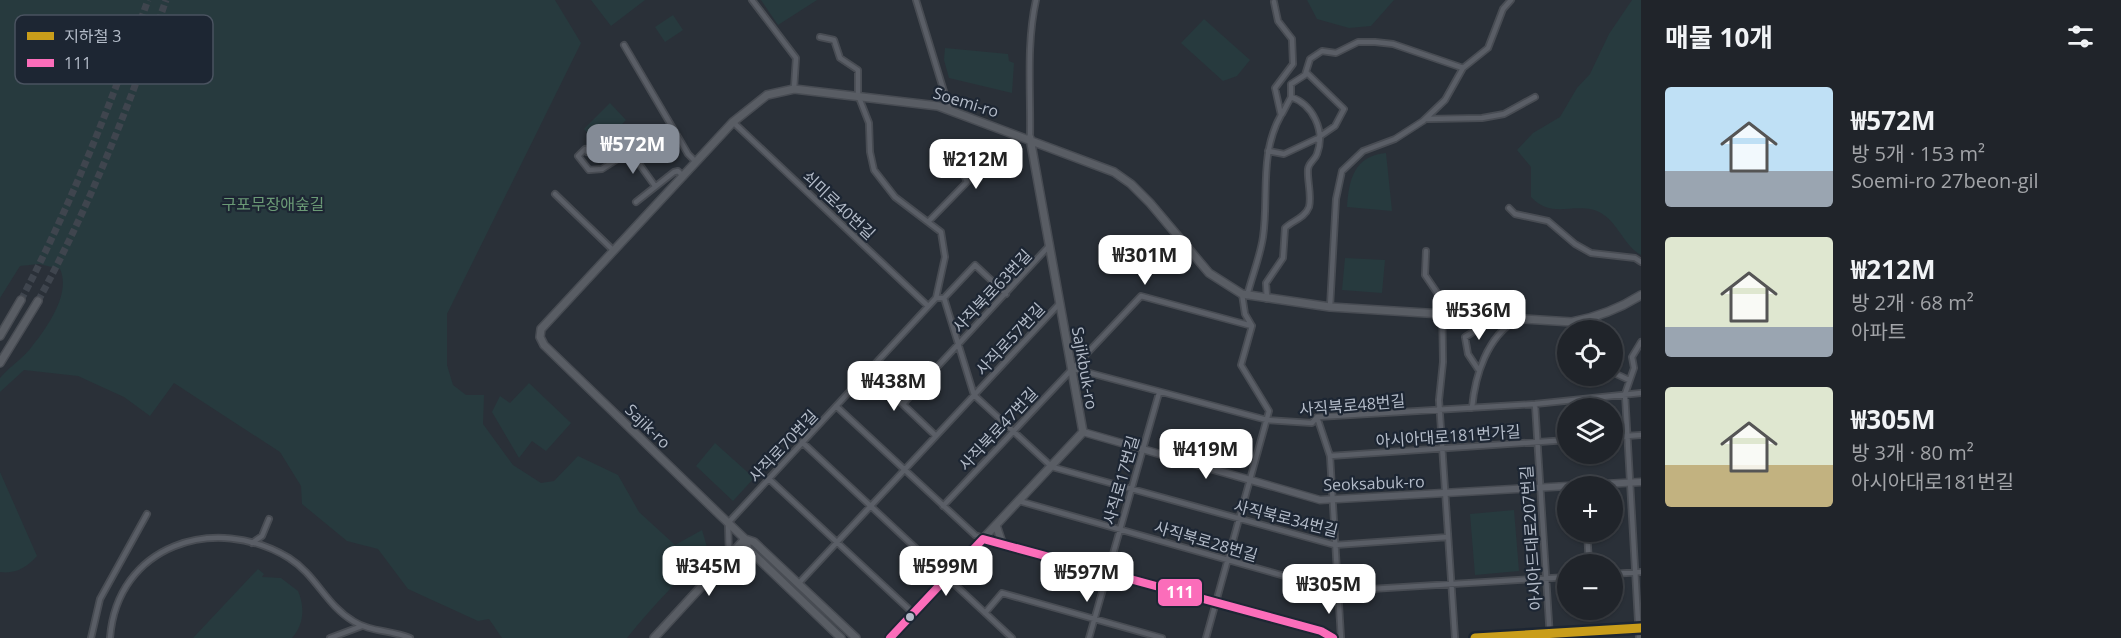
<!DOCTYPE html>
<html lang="ko">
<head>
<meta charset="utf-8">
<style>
  body { margin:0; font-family:"Open Sans","Noto Sans KR",sans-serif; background:#2d3036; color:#f1f3f6; height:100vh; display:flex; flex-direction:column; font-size:22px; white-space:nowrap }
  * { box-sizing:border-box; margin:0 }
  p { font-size:20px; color:#a2a4a8 }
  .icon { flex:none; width:33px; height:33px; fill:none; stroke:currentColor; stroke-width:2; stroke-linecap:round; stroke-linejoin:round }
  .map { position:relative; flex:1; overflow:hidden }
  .side { display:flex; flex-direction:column; background:#20242a; width:480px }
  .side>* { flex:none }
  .fabs { position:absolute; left:1557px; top:320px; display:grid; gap:12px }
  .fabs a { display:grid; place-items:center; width:66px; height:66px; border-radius:50%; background:#20242a; box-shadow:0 2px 4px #0004,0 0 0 2px #3d4147; font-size:30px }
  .price { position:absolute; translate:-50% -51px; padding:0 14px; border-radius:12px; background:#fff; color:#222; font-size:20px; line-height:39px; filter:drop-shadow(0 2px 3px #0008) }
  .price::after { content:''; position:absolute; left:50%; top:36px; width:18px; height:14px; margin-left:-9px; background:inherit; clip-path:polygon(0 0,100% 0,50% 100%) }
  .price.active { background:#848b96; color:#fff }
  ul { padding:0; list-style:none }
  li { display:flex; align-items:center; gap:18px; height:150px; padding:0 24px }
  li span { display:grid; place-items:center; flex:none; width:168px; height:120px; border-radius:6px; color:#555 }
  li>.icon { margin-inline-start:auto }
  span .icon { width:72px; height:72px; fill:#fffc; stroke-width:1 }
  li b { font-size:26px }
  h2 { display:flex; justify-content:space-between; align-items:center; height:72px; padding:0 24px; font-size:26px }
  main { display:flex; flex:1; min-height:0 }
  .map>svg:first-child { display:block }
  .green { fill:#273a3e }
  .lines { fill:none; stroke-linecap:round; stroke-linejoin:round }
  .secondary-tunnel { stroke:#3f454e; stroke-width:7; stroke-dasharray:7 3.5; stroke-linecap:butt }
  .minor-casing { stroke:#484c53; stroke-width:8 }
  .tertiary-casing { stroke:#484c53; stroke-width:9 }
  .secondary-casing { stroke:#484c53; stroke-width:10 }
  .minor { stroke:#5a5e66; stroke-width:4.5 }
  .tertiary { stroke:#5a5e66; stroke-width:6 }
  .secondary { stroke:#595d64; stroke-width:7 }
  .bus-1-casing { stroke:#1d2633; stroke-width:12 }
  .bus-1 { stroke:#fb6dba; stroke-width:8 }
  .metro-1-casing { stroke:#1d2633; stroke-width:14 }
  .metro-1 { stroke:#c99d1a; stroke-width:9 }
  .bus-dot { fill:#b4bcc9; stroke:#1d2633; stroke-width:2 }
  .labels { text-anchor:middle; stroke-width:4.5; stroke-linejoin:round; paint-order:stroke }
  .street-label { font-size:16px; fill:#b4bcc9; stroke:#1d2633 }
  .park-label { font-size:16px; fill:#6b9a76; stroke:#1d2633 }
  .key { fill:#1d2633; stroke:#4a5360; stroke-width:1.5 }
  .key-label { font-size:16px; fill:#b4bcc9 }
  .line-badge { stroke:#1d2633; stroke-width:2 }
  .badge-label { font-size:16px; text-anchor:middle; font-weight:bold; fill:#fff }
</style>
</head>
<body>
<main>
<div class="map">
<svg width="1641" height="638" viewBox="0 0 1641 638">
  <rect width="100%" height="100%" fill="#2a3038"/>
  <!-- green -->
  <path class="green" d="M0 0H555L581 43 447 314V365L453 385 466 395H484L483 424 513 465 541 483 554 481 578 456 618 475 639 512 675 545 702 530 707 547C682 578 652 606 627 638H502L489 619 478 621 408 589 378 549 347 541 302 504 301 486 280 452 174 383 150 416 124 397 78 376 24 370 0 392V378C10 366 24 358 33 345 48 326 71 293 60 269L39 264 20 266 0 298Z
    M591 0H645L611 26Z
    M761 0H817L778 25Z
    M1307 0H1394L1371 26 1349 28 1317 19Z
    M1632 0H1641V255C1622 245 1617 217 1594 210 1569 204 1551 218 1531 197V167L1517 150 1533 133 1560 117 1577 88 1590 74 1609 34Z
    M673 15 683 30 665 42 655 27Z
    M1204 19 1250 60 1237 76 1223 81 1181 43Z
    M945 48 1008 54 1009 61 1014 63 1012 93 949 78 944 60Z
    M610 103 626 120 601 146 584 129Z
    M1386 153 1392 211 1347 207C1349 179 1354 156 1386 153Z
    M1345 258 1385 260 1382 293 1342 290Z
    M529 383 571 423 546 451 532 441 519 458 492 412 500 396 510 403Z
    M715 443 754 478 733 501 696 466Z
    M0 472 37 556C26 568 16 574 0 572Z
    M1514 510 1519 571 1475 575 1470 514Z
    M258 569 264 574 262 577 281 578 298 591C305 607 304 625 292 638H193Z"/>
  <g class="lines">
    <!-- secondary-tunnel -->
    <path class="secondary-tunnel" d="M21 300C72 203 111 103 148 0
      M38 301C91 204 130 103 166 0"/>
    <defs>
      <path id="minor" d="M752 0 796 58 794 89
        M916 0 949 108
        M820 37 834 40 840 58 858 70V95L869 123 870 152 874 170 895 197 941 232 945 257 936 298
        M624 45 688 154 696 162
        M1306 72 1344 109 1335 126 1319 137
        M1282 114 1291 97V84L1305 75 1310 59 1322 51 1336 53 1358 42H1375L1393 44 1463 68
        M1427 119 1482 118 1504 114 1535 97
        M733 122 928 306
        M1030 138C1031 92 1026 45 1036 0
        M590 150 587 152 585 149 578 156 589 170 602 169 630 151 655 186
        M1268 151 1284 154 1316 139 1318 140
        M555 194 614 251
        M636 202 674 172 678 171 683 176
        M1509 208 1515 214 1548 221 1575 244 1591 253 1635 258 1641 262
        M928 222 967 182 959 163 946 157
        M1426 251 1425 275 1442 300 1443 362 1439 400 1455 638
        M1247 296C1252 276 1260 257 1263 237 1269 196 1259 154 1281 115L1275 88 1293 64 1292 39 1278 21 1274 2
        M944 298 974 395 1052 467 1335 545 1448 537
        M944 298 975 265 1006 294
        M1267 299 1266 283 1283 258 1285 228C1292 221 1305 218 1309 207 1312 195 1307 181 1308 169 1309 162 1315 160 1317 154 1326 130 1312 104 1291 97
        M1330 307 1336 199 1342 171 1363 151 1395 139 1423 121 1445 100 1463 68 1488 48 1503 9 1511 0
        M1597 318 1599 330
        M1071 368 1267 420 1312 423 1317 417 1535 404 1641 393
        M1478 369 1468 354 1465 337 1494 319
        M868 371 936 436
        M1612 372 1629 380
        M903 404 1049 246
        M1535 404 1550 638
        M836 406 975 535 983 538
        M1472 408C1475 375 1487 337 1517 319
        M1317 417 1330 456 1341 638
        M1612 437 1641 435
        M802 442 1012 638
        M1330 456 1568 440
        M769 479 913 613
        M1019 501 1338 591 1568 577
        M943 506 1141 296 1252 326
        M1587 531 1589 564
        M252 543 262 536 269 519
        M729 557 728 523 936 298H944
        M1612 574 1641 572
        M799 583 1060 303
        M985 613 1002 593 1162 638
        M91 638 100 599 147 514
        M110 638C117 545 215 513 289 558 316 575 326 605 353 621 370 632 391 630 410 638
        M330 638 362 626
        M1089 638 1159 393
        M1206 638 1269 411 1241 365 1252 326 1245 314 1242 294
        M1639 638 1625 394 1634 368 1632 357 1641 342"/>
      <path id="tertiary" d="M1083 432 1320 500 1568 486
        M1568 486 1641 482"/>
      <path id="secondary" d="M0 336 21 300
        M0 363 38 301
        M996 525 1002 543
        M745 539 748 549 841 638
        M983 539 1321 631 1333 638
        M654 638 745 539
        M856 638 754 542 745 539 722 517 544 345 540 337 541 329 733 122 767 95 794 89 938 106 1114 172 1131 184 1150 203 1209 273 1242 294 1330 307 1572 322C1598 317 1619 309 1641 295
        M890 638 1083 432 1030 138
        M1475 638 1641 628"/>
    </defs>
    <!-- minor casing -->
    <use href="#minor" class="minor-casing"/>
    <!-- tertiary casing -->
    <use href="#tertiary" class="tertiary-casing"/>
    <!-- secondary casing -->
    <use href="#secondary" class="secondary-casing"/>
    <!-- minor -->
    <use href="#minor" class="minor"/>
    <!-- tertiary -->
    <use href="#tertiary" class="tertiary"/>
    <!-- secondary -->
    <use href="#secondary" class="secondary"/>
    <defs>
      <path id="bus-1" d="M890 638 983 539 1321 631 1333 638
        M1475 638 1641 628"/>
    </defs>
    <!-- bus-1 casing -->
    <use href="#bus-1" class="bus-1-casing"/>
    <!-- bus-1 -->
    <use href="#bus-1" class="bus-1"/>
    <defs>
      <path id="metro-1" d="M1475 638 1641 628"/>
    </defs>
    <!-- metro-1 casing -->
    <use href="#metro-1" class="metro-1-casing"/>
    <!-- metro-1 -->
    <use href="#metro-1" class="metro-1"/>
  </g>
  <!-- markers -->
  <circle class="bus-dot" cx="910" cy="617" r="5"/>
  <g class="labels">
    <!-- street labels -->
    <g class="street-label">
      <text transform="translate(966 102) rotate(17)" y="6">Soemi-ro</text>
      <text transform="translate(839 205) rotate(43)" y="6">쇠미로40번길</text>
      <text transform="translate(992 291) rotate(-47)" y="6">사직북로63번길</text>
      <text transform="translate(1010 339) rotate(-47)" y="6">사직로57번길</text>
      <text transform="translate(1085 368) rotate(80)" y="6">Sajikbuk-ro</text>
      <text transform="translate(1352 405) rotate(-5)" y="6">사직북로48번길</text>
      <text transform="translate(648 426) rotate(44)" y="6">Sajik-ro</text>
      <text transform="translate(998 429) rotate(-47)" y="6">사직북로47번길</text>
      <text transform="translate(1448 436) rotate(-4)" y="6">아시아대로181번가길</text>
      <text transform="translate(783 446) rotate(-47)" y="6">사직로70번길</text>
      <text transform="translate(1121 480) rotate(-74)" y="6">사직로17번길</text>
      <text transform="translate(1374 483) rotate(-2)" y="6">Seoksabuk-ro</text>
      <text transform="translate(1286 518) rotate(14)" y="6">사직북로34번길</text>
      <text transform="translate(1531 538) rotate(-94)" y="6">아시아드대로207번길</text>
      <text transform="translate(1206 541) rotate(16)" y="6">사직북로28번길</text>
    </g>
    <!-- park labels -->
    <g class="park-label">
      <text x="273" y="210">구포무장애숲길</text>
    </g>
  </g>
  <!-- legend -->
  <rect x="15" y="15" width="198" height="69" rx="9" class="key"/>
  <rect x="27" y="32" width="27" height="8" fill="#c99d1a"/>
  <rect x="27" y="59" width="27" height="8" fill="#fb6dba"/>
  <g class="key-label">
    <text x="64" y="42">지하철 3</text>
    <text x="64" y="69">111</text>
  </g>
  <rect class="line-badge" x="1157" y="578" width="46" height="29" rx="6" fill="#fb6dba"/>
  <g class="badge-label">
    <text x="1180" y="598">111</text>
  </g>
</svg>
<div class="fabs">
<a><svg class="icon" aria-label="locate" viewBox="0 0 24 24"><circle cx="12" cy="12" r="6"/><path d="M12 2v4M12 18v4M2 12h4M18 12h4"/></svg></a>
<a><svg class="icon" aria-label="layers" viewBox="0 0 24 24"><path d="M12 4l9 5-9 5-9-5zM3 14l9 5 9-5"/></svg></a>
<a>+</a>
<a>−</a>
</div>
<b class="price active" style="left:633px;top:175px">₩572M</b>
<b class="price" style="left:976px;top:190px">₩212M</b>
<b class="price" style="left:1145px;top:286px">₩301M</b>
<b class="price" style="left:1479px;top:341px">₩536M</b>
<b class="price" style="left:894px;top:412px">₩438M</b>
<b class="price" style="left:1206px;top:480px">₩419M</b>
<b class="price" style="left:709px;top:597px">₩345M</b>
<b class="price" style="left:946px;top:597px">₩599M</b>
<b class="price" style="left:1087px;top:603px">₩597M</b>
<b class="price" style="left:1329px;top:615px">₩305M</b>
</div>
<section class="side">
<h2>매물 10개<svg class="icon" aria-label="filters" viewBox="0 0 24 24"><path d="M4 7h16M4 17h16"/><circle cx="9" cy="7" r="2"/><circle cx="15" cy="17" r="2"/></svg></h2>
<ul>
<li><span style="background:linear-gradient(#bfe0f5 70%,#9aa5b1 0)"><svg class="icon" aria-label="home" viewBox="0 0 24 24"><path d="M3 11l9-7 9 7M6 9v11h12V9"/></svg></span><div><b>₩572M</b><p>방 5개 · 153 m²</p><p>Soemi-ro 27beon-gil</p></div></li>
<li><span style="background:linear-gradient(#dfe7d0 75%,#9aa5b1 0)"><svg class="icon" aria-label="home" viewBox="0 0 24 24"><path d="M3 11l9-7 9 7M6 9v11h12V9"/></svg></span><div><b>₩212M</b><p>방 2개 · 68 m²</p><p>아파트</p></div></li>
<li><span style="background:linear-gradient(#dfe7d0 65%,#c2b280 0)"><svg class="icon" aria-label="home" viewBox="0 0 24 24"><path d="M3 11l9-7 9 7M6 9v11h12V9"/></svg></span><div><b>₩305M</b><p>방 3개 · 80 m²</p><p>아시아대로181번길</p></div></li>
</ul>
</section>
</main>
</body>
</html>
